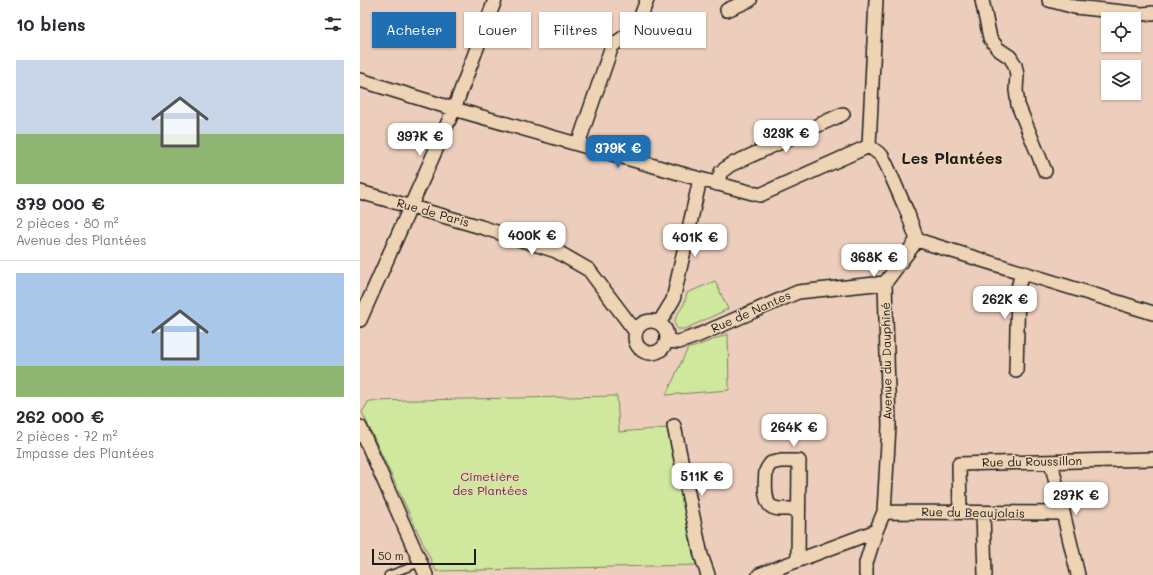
<!DOCTYPE html>
<html lang="fr">
<head>
<meta charset="utf-8">
<style>
  body { margin:0; font-family:Mali,sans-serif; background:#f7f7f7; color:#2b2b33; height:100vh; display:flex; flex-direction:column; font-size:15px; white-space:nowrap }
  * { box-sizing:border-box; margin:0 }
  p { font-size:13px; color:#7c7c81 }
  .icon { flex:none; width:22px; height:22px; fill:none; stroke:currentColor; stroke-width:2; stroke-linecap:round; stroke-linejoin:round }
  .map { position:relative; flex:1; overflow:hidden }
  .side { display:flex; flex-direction:column; background:#fff; width:360px }
  .side>* { flex:none }
  .top-card { position:absolute; left:12px; top:12px; width:380px; height:36px; display:flex; gap:8px }
  .controls { position:absolute; left:741px; top:12px; display:grid; gap:8px }
  .controls a { display:grid; place-items:center; width:40px; height:40px; border-radius:0px; background:#fff; box-shadow:0 1px 3px #0004; font-size:20px }
  .scale { position:absolute; left:12px; bottom:10px; width:104px; box-sizing:border-box; padding-left:4px; border:2px solid #1c1c1c; border-top:0; font-size:11px; line-height:14px; white-space:nowrap; color:#1c1c1c; -webkit-text-stroke:3px #eed3b5; paint-order:stroke }
  .price { position:absolute; translate:-50% -34px; padding:0 9px; border-radius:8px; background:#fff; color:#222; font-size:13px; line-height:26px; filter:drop-shadow(0 1px 2px #0008) }
  .price::after { content:''; position:absolute; left:50%; top:24px; width:12px; height:9px; margin-left:-6px; background:inherit; clip-path:polygon(0 0,100% 0,50% 100%) }
  .price.current { background:#1f6fb2; color:#fff }
  ul { padding:0; list-style:none }
  li { display:grid; align-content:center; gap:8px; height:212px; padding:0 16px }
  li+li { border-top:1px solid #e1e1e2 }
  li span { display:grid; place-items:center; height:124px; border-radius:0px; color:#555 }
  li>.icon { margin-inline-start:auto }
  span .icon { width:72px; height:72px; fill:#fffc; stroke-width:1 }
  li b { font-size:17px }
  h2 { display:flex; justify-content:space-between; align-items:center; height:48px; padding:0 16px; font-size:17px }
  .pill { padding:0 14px; border-radius:0px; background:#fff; box-shadow:0 1px 3px #0004; font-size:14px; line-height:36px }
  .pill.current { background:#1f6fb2; color:#fff }
  main { display:flex; flex:1; min-height:0 }
  .map>svg:first-child { display:block }
  .green { fill:#d0e89d; stroke:#76825c }
  .lines { fill:none; stroke-linecap:round; stroke-linejoin:round }
  .service-casing { stroke:#1c1c1c; stroke-width:9 }
  .minor-casing { stroke:#1c1c1c; stroke-width:16 }
  .service { stroke:#eed3b5; stroke-width:6 }
  .minor { stroke:#eed3b5; stroke-width:13 }
  .labels { text-anchor:middle; stroke-width:3; stroke-linejoin:round; paint-order:stroke }
  .street-label { font-size:12px; fill:#1c1c1c; stroke:#eed3b5 }
  .park-label { font-size:12px; fill:#404536; stroke:#eed3b5 }
  .district-label { font-size:16px; font-weight:bold; fill:#1c1c1c; stroke:#eed3b5 }
</style>
</head>
<body>
<main>
<section class="side">
<h2>10 biens<svg class="icon" aria-label="filters" viewBox="0 0 24 24"><path d="M4 7h16M4 17h16"/><circle cx="9" cy="7" r="2"/><circle cx="15" cy="17" r="2"/></svg></h2>
<ul>
<li><span style="background:linear-gradient(#c9d6e8 60%,#8fb573 0)"><svg class="icon" aria-label="home" viewBox="0 0 24 24"><path d="M3 11l9-7 9 7M6 9v11h12V9"/></svg></span><div><b>379 000 €</b><p>2 pièces · 80 m²</p><p>Avenue des Plantées</p></div></li>
<li><span style="background:linear-gradient(#a9c7e8 75%,#8fb573 0)"><svg class="icon" aria-label="home" viewBox="0 0 24 24"><path d="M3 11l9-7 9 7M6 9v11h12V9"/></svg></span><div><b>262 000 €</b><p>2 pièces · 72 m²</p><p>Impasse des Plantées</p></div></li>
</ul>
</section>
<div class="map">
<svg width="793" height="575" viewBox="0 0 793 575">
  <rect width="100%" height="100%" fill="#edcebc"/>
  <filter id="ink" filterUnits="userSpaceOnUse"><feTurbulence type="fractalNoise" baseFrequency=".025" numOctaves="2"/><feDisplacementMap in="SourceGraphic" scale="8" xChannelSelector="R" yChannelSelector="G"/><feConvolveMatrix kernelMatrix="1 2 1 2 8 2 1 2 1" color-interpolation-filters="sRGB"/></filter>
  <g filter="url(#ink)">
    <!-- green -->
    <path class="green" d="M355 281 368 309 325 329H318C310 321 319 313 323 306 325 302 326 297 327 293Z
      M368 334 369 390 306 395 328 348 334 347Z
      M257 396 259 432 307 428 336 565 76 571 2 412 9 401Z"/>
    <g class="lines">
      <defs>
        <path id="service" d="M28 575 61 563"/>
        <path id="minor" d="M622 0 630 38 638 49 650 57 655 65 657 75 656 90 658 105 685 171
          M689 0 715 7 782 14 793 13
          M367 10 390 0
          M0 80 94 109 340 179 400 195 509 146
          M218 144 252 46 271 32 279 21 287 0
          M357 184 361 172 370 165 483 114
          M0 192 121 227 196 251 229 270 275 331
          M557 240 793 313
          M0 320 94 109 135 0
          M275 337a16 16 0 1 1 32 0a16 16 0 1 1-32 0Z
          M299 323 313 300 340 179
          M307 341 319 342 339 335 438 292 525 283
          M656 371 658 288 662 272
          M314 426 341 555 348 575
          M0 427 66 575
          M691 462 718 575
          M524 512 703 513
          M600 512 599 464 793 459
          M623 513 625 575
          M438 560 439 461H421L411 463C409 466 407 468 406 471 405 481 404 503 412 507 419 511 431 508 438 509
          M399 575 516 531
          M506 575V563L516 531 524 512 529 426 525 283 557 240 548 214 527 166 522 156 509 146 516 0"/>
      </defs>
      <!-- service casing -->
      <use href="#service" class="service-casing"/>
      <!-- minor casing -->
      <use href="#minor" class="minor-casing"/>
      <!-- service -->
      <use href="#service" class="service"/>
      <!-- minor -->
      <use href="#minor" class="minor"/>
    </g>
  </g>
  <g class="labels">
    <!-- street labels -->
    <g class="street-label">
      <text transform="translate(73 213) rotate(16)" y="4">Rue de Paris</text>
      <text transform="translate(391 312) rotate(-24)" y="4">Rue de Nantes</text>
      <text transform="translate(527 361) rotate(-91)" y="4">Avenue du Dauphiné</text>
      <text transform="translate(672 462) rotate(-1)" y="4">Rue du Roussillon</text>
      <text transform="translate(613 513) rotate(1)" y="4">Rue du Beaujolais</text>
    </g>
    <!-- park labels -->
    <g class="park-label">
      <text x="130" y="481">Cimetière<tspan x="130" dy="14">des Plantées</tspan></text>
    </g>
    <!-- district labels -->
    <g class="district-label">
      <text x="592" y="164">Les Plantées</text>
    </g>
  </g>
</svg>
<div class="controls">
<a><svg class="icon" aria-label="locate" viewBox="0 0 24 24"><circle cx="12" cy="12" r="6"/><path d="M12 2v4M12 18v4M2 12h4M18 12h4"/></svg></a>
<a><svg class="icon" aria-label="layers" viewBox="0 0 24 24"><path d="M12 4l9 5-9 5-9-5zM3 14l9 5 9-5"/></svg></a>
</div>
<div class="scale">50 m</div>
<b class="price" style="left:426px;top:154px">323K €</b>
<b class="price" style="left:60px;top:157px">397K €</b>
<b class="price current" style="left:258px;top:169px">379K €</b>
<b class="price" style="left:172px;top:256px">400K €</b>
<b class="price" style="left:335px;top:258px">401K €</b>
<b class="price" style="left:514px;top:278px">368K €</b>
<b class="price" style="left:645px;top:320px">262K €</b>
<b class="price" style="left:434px;top:448px">264K €</b>
<b class="price" style="left:342px;top:497px">511K €</b>
<b class="price" style="left:716px;top:516px">297K €</b>
<div class="top-card">
<a class="pill current">Acheter</a>
<a class="pill">Louer</a>
<a class="pill">Filtres</a>
<a class="pill">Nouveau</a>
</div>
</div>
</main>
</body>
</html>
